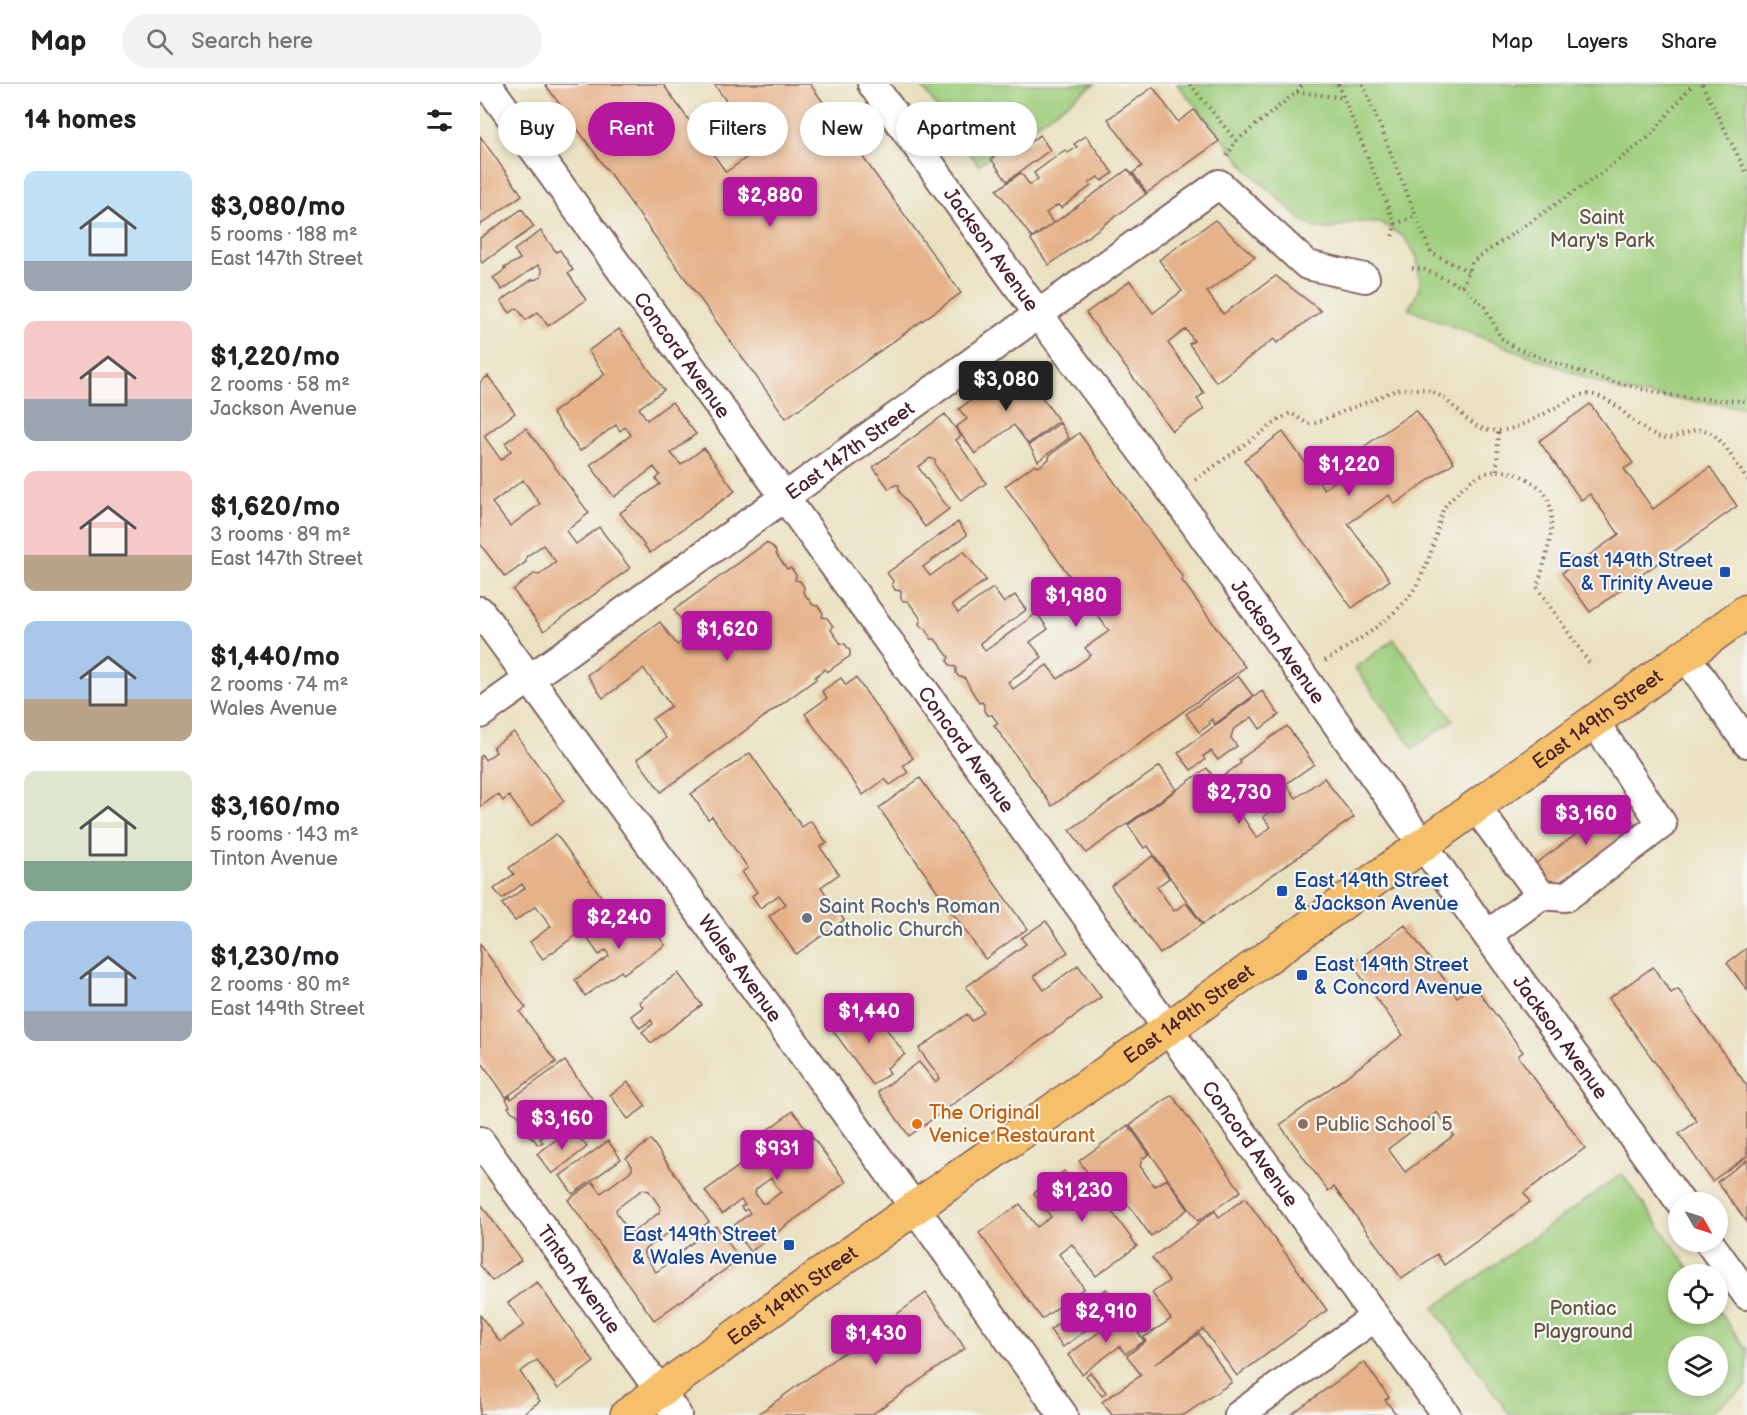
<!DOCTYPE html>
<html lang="en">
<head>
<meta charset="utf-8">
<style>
  body { margin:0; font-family:"Balsamiq Sans",sans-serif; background:#f2f2f2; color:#202124; height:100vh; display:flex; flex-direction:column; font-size:22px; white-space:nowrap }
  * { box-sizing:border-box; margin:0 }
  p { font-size:20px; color:#757577 }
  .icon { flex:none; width:33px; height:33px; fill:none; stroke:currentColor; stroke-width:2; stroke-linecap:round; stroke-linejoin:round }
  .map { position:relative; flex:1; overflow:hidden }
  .side { display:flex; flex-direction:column; background:#fff; width:480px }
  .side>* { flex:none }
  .top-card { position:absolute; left:18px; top:18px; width:570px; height:54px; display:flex; gap:12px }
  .needle { width:39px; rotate:129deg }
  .controls { position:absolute; left:1188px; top:1108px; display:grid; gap:12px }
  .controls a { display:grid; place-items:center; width:60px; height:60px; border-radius:50%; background:#fff; box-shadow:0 3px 9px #0003; font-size:30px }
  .price { position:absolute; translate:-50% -51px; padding:0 14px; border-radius:6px; background:#b5179e; color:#fff; font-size:20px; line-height:39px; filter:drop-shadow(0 2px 3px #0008) }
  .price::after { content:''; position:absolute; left:50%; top:36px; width:18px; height:14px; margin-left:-9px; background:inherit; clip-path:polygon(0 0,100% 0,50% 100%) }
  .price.selected { background:#222; color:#fff }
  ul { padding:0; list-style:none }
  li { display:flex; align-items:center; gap:18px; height:150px; padding:0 24px }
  li span { display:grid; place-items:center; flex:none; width:168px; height:120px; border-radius:12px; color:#555 }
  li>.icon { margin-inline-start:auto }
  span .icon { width:72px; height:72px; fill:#fffc; stroke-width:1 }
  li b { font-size:26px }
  h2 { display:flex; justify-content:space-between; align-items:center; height:72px; padding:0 24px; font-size:26px }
  .pill { padding:0 21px; border-radius:27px; background:#fff; box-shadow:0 3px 9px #0003; font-size:21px; line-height:54px }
  .pill.selected { background:#b5179e; color:#fff }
  header { display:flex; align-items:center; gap:36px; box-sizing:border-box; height:84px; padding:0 30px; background:#fff; border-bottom:2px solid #e0e0e0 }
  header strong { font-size:28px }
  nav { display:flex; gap:33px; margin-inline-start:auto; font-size:21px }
  .search { width:420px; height:54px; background:#f2f2f2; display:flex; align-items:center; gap:15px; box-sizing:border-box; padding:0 21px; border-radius:33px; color:#757577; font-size:22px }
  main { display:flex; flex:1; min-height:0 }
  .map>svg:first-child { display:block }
  .green { fill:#9fce7c; stroke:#747654; stroke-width:1.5; fill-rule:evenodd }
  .building { fill:#e6b289; fill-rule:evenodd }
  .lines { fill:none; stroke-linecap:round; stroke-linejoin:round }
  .minor-casing { stroke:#82635f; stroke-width:32 }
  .major-casing { stroke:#82635f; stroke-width:36 }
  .path { stroke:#82635f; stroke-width:4; stroke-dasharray:1.5 4.5; stroke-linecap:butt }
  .minor { stroke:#fff; stroke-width:28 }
  .major { stroke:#f6c06b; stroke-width:33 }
  .transit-dot { fill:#1a4fb4; stroke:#f6f6f2; stroke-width:2 }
  .worship-dot { fill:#6b7280; stroke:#f6f6f2; stroke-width:2 }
  .food-dot { fill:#e8710a; stroke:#f6f6f2; stroke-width:2 }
  .education-dot { fill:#8d6e63; stroke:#f6f6f2; stroke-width:2 }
  .labels { text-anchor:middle; stroke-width:4.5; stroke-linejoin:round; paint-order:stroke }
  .park-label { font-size:20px; fill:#645443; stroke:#f6f6f2 }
  .street-label { font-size:20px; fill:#4a1f2b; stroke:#f6f6f2 }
  .transit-label { font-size:20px; fill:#164399; stroke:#f6f6f2; text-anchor:end }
  .worship-label { font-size:20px; fill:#5b616d; stroke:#f6f6f2; text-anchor:start }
  .food-label { font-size:20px; fill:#c56008; stroke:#f6f6f2; text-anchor:start }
  .education-label { font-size:20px; fill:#785e54; stroke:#f6f6f2; text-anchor:start }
</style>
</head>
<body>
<header>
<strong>Map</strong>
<div class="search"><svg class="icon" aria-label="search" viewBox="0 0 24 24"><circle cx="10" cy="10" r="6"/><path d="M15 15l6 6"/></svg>Search here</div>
<nav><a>Map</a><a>Layers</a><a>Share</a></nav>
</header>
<main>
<section class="side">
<h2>14 homes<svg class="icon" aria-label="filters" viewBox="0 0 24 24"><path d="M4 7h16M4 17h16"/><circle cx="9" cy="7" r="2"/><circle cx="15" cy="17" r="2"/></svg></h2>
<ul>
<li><span style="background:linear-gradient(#bfe0f5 75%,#9aa5b1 0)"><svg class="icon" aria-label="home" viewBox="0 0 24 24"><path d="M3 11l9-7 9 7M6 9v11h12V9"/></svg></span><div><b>$3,080/mo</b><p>5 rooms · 188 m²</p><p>East 147th Street</p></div></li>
<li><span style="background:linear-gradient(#f6c9c9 65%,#9aa5b1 0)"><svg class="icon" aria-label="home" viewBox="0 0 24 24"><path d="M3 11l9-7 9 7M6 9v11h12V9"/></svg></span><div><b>$1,220/mo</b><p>2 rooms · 58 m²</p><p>Jackson Avenue</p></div></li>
<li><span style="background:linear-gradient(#f6c9c9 70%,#b9a48a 0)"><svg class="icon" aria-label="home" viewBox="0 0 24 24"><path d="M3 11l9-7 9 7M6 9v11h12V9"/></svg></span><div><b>$1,620/mo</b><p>3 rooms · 89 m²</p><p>East 147th Street</p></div></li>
<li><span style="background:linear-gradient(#a9c7e8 65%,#b9a48a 0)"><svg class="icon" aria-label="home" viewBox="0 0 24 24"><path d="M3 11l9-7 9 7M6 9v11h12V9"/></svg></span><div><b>$1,440/mo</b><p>2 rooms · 74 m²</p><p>Wales Avenue</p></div></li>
<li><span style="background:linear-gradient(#dfe7d0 75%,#7fa58c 0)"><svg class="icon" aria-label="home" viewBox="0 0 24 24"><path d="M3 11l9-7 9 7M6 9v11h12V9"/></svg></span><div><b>$3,160/mo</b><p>5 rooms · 143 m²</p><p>Tinton Avenue</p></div></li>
<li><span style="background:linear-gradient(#a9c7e8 75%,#9aa5b1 0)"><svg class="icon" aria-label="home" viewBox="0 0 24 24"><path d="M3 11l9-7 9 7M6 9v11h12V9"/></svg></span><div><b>$1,230/mo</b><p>2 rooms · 80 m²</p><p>East 149th Street</p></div></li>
</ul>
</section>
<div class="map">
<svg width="1267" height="1331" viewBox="0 0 1267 1331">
  <rect width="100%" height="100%" fill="#f6f6f2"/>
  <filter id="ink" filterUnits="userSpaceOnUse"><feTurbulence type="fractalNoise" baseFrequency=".0167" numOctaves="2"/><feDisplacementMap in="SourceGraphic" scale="12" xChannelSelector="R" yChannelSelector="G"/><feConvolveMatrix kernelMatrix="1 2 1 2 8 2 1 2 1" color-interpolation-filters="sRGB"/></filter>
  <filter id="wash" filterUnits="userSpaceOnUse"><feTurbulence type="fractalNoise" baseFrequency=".008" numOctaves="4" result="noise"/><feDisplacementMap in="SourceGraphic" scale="24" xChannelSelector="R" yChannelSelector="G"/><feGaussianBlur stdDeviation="1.35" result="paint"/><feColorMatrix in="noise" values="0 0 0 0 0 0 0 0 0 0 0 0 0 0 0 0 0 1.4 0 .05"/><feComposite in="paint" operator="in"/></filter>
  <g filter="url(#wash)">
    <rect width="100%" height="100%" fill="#eae1c0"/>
    <!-- green -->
    <path class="green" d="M440 0H615L498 81Z
      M697 0H1267V324L1143 308 928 225 935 214 940 200 937 173 924 153 901 139 874 138 850 145 835 144 820 135 766 84 742 53Z
      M914 555 973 636 933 664 875 584Z
      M1142 1090 1214 1191H1198V1230H1238V1225L1267 1266V1302L1226 1331H1030L954 1224ZM1198 1263H1238V1302H1198Z"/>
    <g id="blocks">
      <!-- building -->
      <path class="building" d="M65 0H183L246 88 280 64 234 0H330L481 209 306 334Z
        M673 3 698 38 714 26 739 57 667 109 653 89 662 82 628 35Z
        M560 51 570 66 527 97 511 75 542 53 547 60Z
        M0 52 42 111 0 141Z
        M606 52 633 89 622 97 618 93 609 99 611 102 581 124 578 121 566 129 573 139 552 154 517 106 541 89 550 101 558 95 554 89 585 66 588 69 597 63 594 60Z
        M648 85 666 110 569 181 551 156Z
        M42 125 54 143 2 179 0 175V154Z
        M735 136 775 173 727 208 743 230 796 192 841 227 797 259 794 255 736 298 709 260 714 257 706 245 688 259 724 309 717 315 724 325 692 347 606 229 650 197 673 229 702 207 679 176Z
        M61 147 76 168 80 166 93 186 88 189 106 216 68 242 58 228 46 236 37 224 30 229 21 217 53 195 54 196 61 193 62 186 58 181 22 206 13 194 26 185 24 184 40 175 34 166Z
        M139 245 184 306 159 324 167 336 192 318 216 350 191 369 201 381 224 364 255 407 170 469 140 429 180 400 176 395 180 391 174 383 134 413 110 381 151 351 145 343 140 347 136 341 100 367 72 329 125 290 108 267Z
        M539 281 579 337 548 360 534 341 495 370 476 343 487 335 479 325Z
        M8 292 35 329 4 352 21 376 31 367 25 359 46 344 109 429 86 447 96 460 119 443 150 484 64 547 33 506 54 490 59 491 76 478 63 461 46 473V478L25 493 0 460V298ZM43 396 60 420 30 442 12 419Z
        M1110 320 1153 379 1144 385 1173 425 1230 383 1257 422 1110 528 1082 489 1090 483 1086 477 1092 473 1097 480 1139 450 1110 410 1101 416 1059 357Z
        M936 326 974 378 915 420 909 411 868 440 910 496 872 524 764 376 803 348 844 405 884 376 878 367Z
        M465 330 481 352 476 356 506 399 481 417 456 382 455 376 450 374 445 378 438 383 469 425 445 443 419 407V401H415L409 405 393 383Z
        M580 339 589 354 558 377 549 361Z
        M599 349 703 493 701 495 765 583 572 722 514 641 518 639 512 631H507L504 627V621L502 618 499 619 484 593H479L476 589V583L471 582 467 577 469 573 455 555H451L446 545 442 544 439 540 441 535 428 517H423L421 514V507L415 506 412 501 413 497 407 489 478 438 487 451 443 483 450 492 484 467 506 496 472 521 478 529 513 504 524 519 535 511 546 526 500 559 505 567 557 529 568 545 550 558 562 573 528 598 533 605 567 581 578 595 611 571 605 564 629 547 525 402 554 381 559 383 569 375 570 371Z
        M286 459 292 462 296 467V470L307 485 311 484 316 491 315 496 320 497 324 503 323 508 333 521 338 522 343 529 342 533 347 534 353 542 351 546 361 560H365L370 567V572L347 588 345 585 335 593 336 595 181 708 157 675 186 654 172 635 191 622 164 585 123 614 107 591 180 538 197 561 212 550 194 526Z
        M758 592 773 612 735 640 732 635 729 638 730 640 719 648 706 630Z
        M361 594 366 601 376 594 433 674 423 682 428 689 410 701 405 695 383 711 325 630 347 614 342 607Z
        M782 607 799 631 780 645 772 633 753 646 751 654 757 662 738 676 731 667 723 672 725 676 711 686 698 669Z
        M807 642 834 680 806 700 816 714 844 694 874 733 723 840 668 762 664 764 648 741 727 684 736 697 761 679 759 676ZM774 717 778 723 786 718 791 727 783 733 791 743 777 754 759 728Z
        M34 648 84 717 51 742 29 712 23 717 18 710 0 723V673L2 671 5 676 16 668 13 663Z
        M270 669 322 743 331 737 347 759 340 763 359 790 341 803 364 836 316 870 289 832 306 820 299 811 280 824 272 812 277 808 262 788 268 784 232 732 228 735 211 710Z
        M680 682 696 705 606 769 590 746Z
        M440 694 547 845 505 875 399 724Z
        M1140 719 1157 743 1072 804 1055 780Z
        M76 750 131 826 63 875 50 858 71 842 56 822 35 837 22 820 45 804 42 800 22 815 14 805 34 790 29 784Z
        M673 772 689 794 677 803 694 827 706 819 722 840 680 870 631 802Z
        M148 826 160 843 168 837 185 861 143 890 141 887 105 912 95 896 129 872 126 866 119 871 107 854Z
        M566 837 588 868 554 892 564 906 598 881 621 913 429 1052 398 1008 439 978 455 998 460 994 439 965 487 930 492 937 504 928 486 903 546 860 541 854Z
        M925 841 977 913 994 901 1043 968 1038 972 1105 1064 1044 1109 1050 1118 964 1181 957 1170 922 1195 854 1103 848 1107 800 1041 923 951 872 880ZM957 1028 974 1051 925 1088 908 1065Z
        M0 860 46 924 40 928 76 978 26 1013 0 976Z
        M1267 864V906L1247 879Z
        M1173 883 1191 909 1198 905 1267 1002V1072L1232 1097 1199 1050 1217 1037 1129 914Z
        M198 889 222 921 171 959 162 948 173 940 171 936 160 944 151 932 163 923 159 918Z
        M390 923 425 970 407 984 410 989 393 1001 351 944 368 932 372 937Z
        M85 977 114 1017 60 1055 63 1058 58 1061 53 1054 52 1055 47 1049 49 1047 37 1030 32 1028 28 1023 30 1022 26 1015 30 1012 31 1015Z
        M148 998 166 1022 148 1035 130 1011Z
        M692 1011 761 1107 718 1137 650 1041Z
        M313 1027 366 1098 270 1168 252 1143 270 1129 267 1125 264 1127 261 1123 265 1121 261 1116 242 1130 225 1107 274 1071 267 1061ZM291 1094 301 1108 286 1119H282L275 1109 276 1105Z
        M648 1041 669 1070 662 1075 660 1082 674 1102 687 1095 708 1125 671 1152 644 1115 630 1125 657 1162 616 1192 592 1160 579 1170 604 1204 562 1235 499 1149 540 1120 557 1143 571 1133 554 1109 584 1087 601 1110 616 1100 599 1077Z
        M92 1044 107 1063 72 1090 57 1070Z
        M171 1056 229 1138 204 1156 194 1145 164 1166V1170L176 1188 185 1182 183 1180 236 1142 260 1175 174 1236 88 1116 113 1098 121 1109 152 1086V1082L146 1074ZM163 1105 169 1107 180 1123V1128L153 1148 148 1146 137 1130 136 1125Z
        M128 1057 141 1075 93 1110 80 1092Z
        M1267 1076V1138L1237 1098Z
        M765 1114 847 1226 757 1292 723 1245 675 1280 719 1250 752 1298 704 1331H632L622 1318 661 1291 647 1272 666 1257 663 1254 691 1235 672 1209 689 1197 672 1174 735 1127 739 1133Z
        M0 1119 41 1176 12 1197 0 1181Z
        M57 1198 114 1278 78 1305 57 1276 40 1288 60 1317 41 1331H0V1231L20 1258 44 1241 28 1219Z
        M626 1205 641 1225 613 1246 611 1243 583 1263 570 1246Z
        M446 1209 485 1264 391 1331H277Z
        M644 1230 664 1257 645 1270 640 1262 602 1290 588 1271Z
        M884 1278 909 1313 905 1316 917 1331H810Z
        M610 1288 626 1308 622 1312 606 1292Z"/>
    </g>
  </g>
  <g filter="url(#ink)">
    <use href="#blocks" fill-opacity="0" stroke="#82635f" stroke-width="1.5"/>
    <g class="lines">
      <defs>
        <g id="minor">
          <path id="s1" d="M7 0 966 1331"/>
          <path id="s2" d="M392 0 559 231 687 401 1007 851 1201 1119"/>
          <path id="s3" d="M0 527 435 1124 583 1331"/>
          <path d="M1205 571 1267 659"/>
          <path id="s4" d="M0 630 305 413 739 100 827 181 885 194"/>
          <path d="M995 722 1061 811 1086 813 1182 740 1114 637"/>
          <path d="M1007 851 1061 811"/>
          <path id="s5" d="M0 1057 197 1331"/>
          <path d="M1229 1158 1267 1211"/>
          <path d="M759 1331 895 1233"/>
        </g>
        <g id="major">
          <path id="s6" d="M147 1331 337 1193 689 944 1267 527"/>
        </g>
      </defs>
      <!-- minor casing -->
      <use href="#minor" class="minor-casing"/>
      <!-- major casing -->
      <use href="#major" class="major-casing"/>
      <!-- path -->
      <path class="path" d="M710 0 756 57
        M858 0 915 140 912 153
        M883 0 951 169 988 187
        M1222 0 1267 90
        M817 8 864 14
        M747 72 756 57 817 8 823 0
        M915 140 936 132
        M932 184 943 185 982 202 1005 223 1021 254 1036 264C1083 283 1134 300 1185 310 1212 315 1240 316 1267 317
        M982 202 993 177 1120 90 1169 53 1213 0
        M1017 386 1018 346
        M715 396 806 331 811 329 828 340 835 339 916 306C929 305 945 303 957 310 982 324 990 351 1024 346 1043 344 1080 320 1100 311 1131 305 1148 339 1174 351 1199 362 1211 337 1231 349 1244 357 1258 383 1267 396
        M845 577C874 559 906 540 928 514 941 498 951 471 956 451 959 442 960 429 966 421 969 416 974 412 978 408 1003 381 1031 381 1059 403 1084 424 1065 477 1057 503L1110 580"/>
      <!-- minor -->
      <use href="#minor" class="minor"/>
      <!-- major -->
      <use href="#major" class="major"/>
    </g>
  </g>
  <!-- markers -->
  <g class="transit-dot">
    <rect x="1239" y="482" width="12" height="12" rx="3"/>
    <rect x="796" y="801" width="12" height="12" rx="3"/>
    <rect x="816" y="885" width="12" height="12" rx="3"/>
    <rect x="303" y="1155" width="12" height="12" rx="3"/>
  </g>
  <circle class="worship-dot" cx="327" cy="834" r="6"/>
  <circle class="food-dot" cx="437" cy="1040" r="6"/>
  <circle class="education-dot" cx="823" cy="1040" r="6"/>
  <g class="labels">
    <!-- park labels -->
    <g class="park-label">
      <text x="1122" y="140">Saint<tspan x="1122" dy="23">Mary's Park</tspan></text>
      <text x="1103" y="1231">Pontiac<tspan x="1103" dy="23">Playground</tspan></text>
    </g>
    <!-- street labels -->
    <g class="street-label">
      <text dy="7" stroke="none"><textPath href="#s2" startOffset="204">Jackson Avenue</textPath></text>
      <text dy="7" stroke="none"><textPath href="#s1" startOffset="334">Concord Avenue</textPath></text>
      <text dy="7" stroke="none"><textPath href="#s4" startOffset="454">East 147th Street</textPath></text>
      <text dy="7" stroke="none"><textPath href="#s2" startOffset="690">Jackson Avenue</textPath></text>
      <text dy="7" stroke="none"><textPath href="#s6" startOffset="1194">East 149th Street</textPath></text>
      <text dy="7" stroke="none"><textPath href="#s1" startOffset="820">Concord Avenue</textPath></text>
      <text dy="7" stroke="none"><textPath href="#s3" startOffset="442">Wales Avenue</textPath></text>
      <text dy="7" stroke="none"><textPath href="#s6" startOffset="690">East 149th Street</textPath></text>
      <text dy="7" stroke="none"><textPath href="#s2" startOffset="1176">Jackson Avenue</textPath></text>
      <text dy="7" stroke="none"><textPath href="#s1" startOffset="1306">Concord Avenue</textPath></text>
      <text dy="7" stroke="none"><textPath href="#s5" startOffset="170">Tinton Avenue</textPath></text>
      <text dy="7" stroke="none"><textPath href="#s6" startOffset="204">East 149th Street</textPath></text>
    </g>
    <!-- transit labels -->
    <g class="transit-label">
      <text x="1233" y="483">East 149th Street<tspan x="1233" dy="23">&amp; Trinity Aveue</tspan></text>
      <text x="814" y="803" text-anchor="start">East 149th Street<tspan x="814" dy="23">&amp; Jackson Avenue</tspan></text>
      <text x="834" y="887" text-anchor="start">East 149th Street<tspan x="834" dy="23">&amp; Concord Avenue</tspan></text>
      <text x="297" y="1157">East 149th Street<tspan x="297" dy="23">&amp; Wales Avenue</tspan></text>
    </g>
    <!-- worship labels -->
    <g class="worship-label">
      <text x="339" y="829">Saint Roch's Roman<tspan x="339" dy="23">Catholic Church</tspan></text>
    </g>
    <!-- food labels -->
    <g class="food-label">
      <text x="449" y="1035">The Original<tspan x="449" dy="23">Venice Restaurant</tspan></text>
    </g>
    <!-- education labels -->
    <g class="education-label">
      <text x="835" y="1047">Public School 5</text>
    </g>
  </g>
</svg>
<div class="controls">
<a><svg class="needle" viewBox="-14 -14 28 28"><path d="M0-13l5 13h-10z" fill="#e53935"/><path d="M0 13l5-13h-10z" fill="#757577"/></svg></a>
<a><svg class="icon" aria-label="locate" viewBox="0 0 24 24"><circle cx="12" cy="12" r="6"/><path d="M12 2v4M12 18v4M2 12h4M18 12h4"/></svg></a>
<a><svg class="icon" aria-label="layers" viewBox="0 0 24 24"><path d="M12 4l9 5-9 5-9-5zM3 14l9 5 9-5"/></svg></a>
</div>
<b class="price" style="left:290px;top:144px">$2,880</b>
<b class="price selected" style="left:526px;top:328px">$3,080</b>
<b class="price" style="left:869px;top:413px">$1,220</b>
<b class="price" style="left:596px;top:544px">$1,980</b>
<b class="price" style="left:247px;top:578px">$1,620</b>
<b class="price" style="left:759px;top:741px">$2,730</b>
<b class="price" style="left:1106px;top:762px">$3,160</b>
<b class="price" style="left:139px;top:866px">$2,240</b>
<b class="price" style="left:389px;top:960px">$1,440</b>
<b class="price" style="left:82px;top:1067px">$3,160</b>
<b class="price" style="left:297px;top:1097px">$931</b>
<b class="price" style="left:602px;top:1139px">$1,230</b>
<b class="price" style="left:626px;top:1260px">$2,910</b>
<b class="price" style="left:396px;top:1282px">$1,430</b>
<div class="top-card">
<a class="pill">Buy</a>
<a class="pill selected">Rent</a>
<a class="pill">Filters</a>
<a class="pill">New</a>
<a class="pill">Apartment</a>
</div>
</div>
</main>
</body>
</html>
